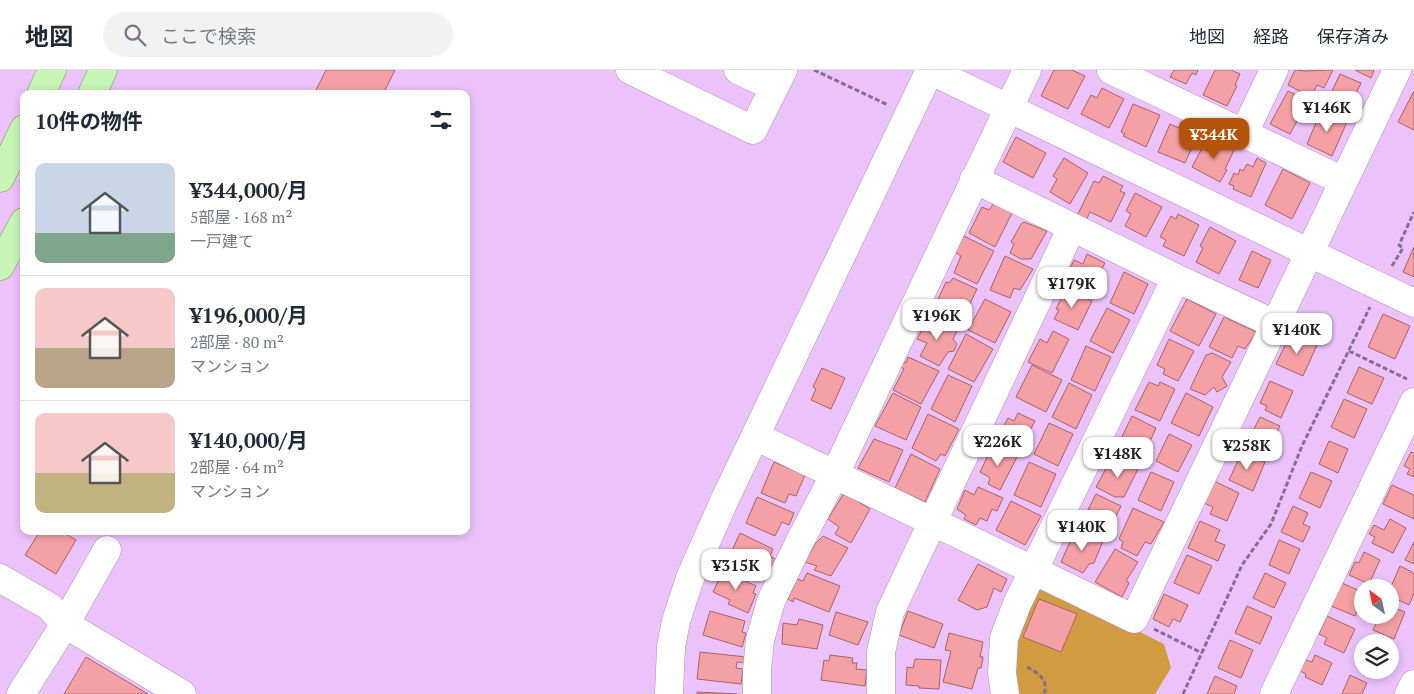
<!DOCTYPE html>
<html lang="ja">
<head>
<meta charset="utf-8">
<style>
  body { margin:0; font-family:"PT Serif","Noto Sans JP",serif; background:#f2f2f3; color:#1f2937; height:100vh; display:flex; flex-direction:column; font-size:19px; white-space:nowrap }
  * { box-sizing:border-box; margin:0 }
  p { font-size:16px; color:#747a83 }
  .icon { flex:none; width:28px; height:28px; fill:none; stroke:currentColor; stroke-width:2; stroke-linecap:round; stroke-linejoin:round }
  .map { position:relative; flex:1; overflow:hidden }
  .side { position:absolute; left:20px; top:20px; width:450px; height:445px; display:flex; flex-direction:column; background:#fff; border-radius:10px; box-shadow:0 2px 8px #0003 }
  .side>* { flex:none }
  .needle { width:32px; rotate:327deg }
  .buttons { position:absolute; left:1354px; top:509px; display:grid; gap:10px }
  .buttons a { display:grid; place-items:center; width:45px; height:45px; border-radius:50%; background:#fff; box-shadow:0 2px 8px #0003; font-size:25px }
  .price { position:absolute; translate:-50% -42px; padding:0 11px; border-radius:10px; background:#fff; color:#222; font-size:16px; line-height:32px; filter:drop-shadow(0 1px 2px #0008) }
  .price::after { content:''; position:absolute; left:50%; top:30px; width:15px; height:11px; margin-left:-8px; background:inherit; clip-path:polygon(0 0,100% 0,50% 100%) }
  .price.active { background:#b45309; color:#fff }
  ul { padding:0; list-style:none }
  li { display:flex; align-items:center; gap:15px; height:125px; padding:0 15px }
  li+li { border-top:1px solid #e0e1e3 }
  li span { display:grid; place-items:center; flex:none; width:140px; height:100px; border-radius:10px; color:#555 }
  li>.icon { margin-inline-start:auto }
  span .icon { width:60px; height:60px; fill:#fffc; stroke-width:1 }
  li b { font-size:21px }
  h2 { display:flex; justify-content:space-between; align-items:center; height:60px; padding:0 15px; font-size:21px }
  header { display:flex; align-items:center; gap:30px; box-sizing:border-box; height:70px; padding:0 25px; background:#fff; border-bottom:1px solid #e0e1e3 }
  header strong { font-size:24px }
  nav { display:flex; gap:28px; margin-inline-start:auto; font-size:18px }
  .search { width:350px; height:45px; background:#f2f2f3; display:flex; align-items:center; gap:12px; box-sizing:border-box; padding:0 18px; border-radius:28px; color:#747a83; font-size:19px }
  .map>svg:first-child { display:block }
  .green { fill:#d19b42 }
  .building { fill:#f5a0a4; stroke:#a76366 }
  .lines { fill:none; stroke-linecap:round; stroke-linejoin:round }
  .minor-casing { stroke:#b58dc3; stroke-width:29 }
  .major-casing { stroke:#709d5c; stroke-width:29 }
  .path { stroke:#886c92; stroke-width:3; stroke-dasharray:5 2.5; stroke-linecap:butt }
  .minor { stroke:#fff; stroke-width:28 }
  .major { stroke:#c7f5b3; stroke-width:28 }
</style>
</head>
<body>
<header>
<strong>地図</strong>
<div class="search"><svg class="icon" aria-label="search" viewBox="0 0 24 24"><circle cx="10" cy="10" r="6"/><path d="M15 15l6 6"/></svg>ここで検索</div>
<nav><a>地図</a><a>経路</a><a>保存済み</a></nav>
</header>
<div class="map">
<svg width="1414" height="624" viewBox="0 0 1414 624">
  <rect width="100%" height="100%" fill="#ebc2fa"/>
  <!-- green -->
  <path class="green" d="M1046 516 1164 574 1171 598 1155 624H1017L1013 585 1020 555 1034 521Z"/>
  <!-- building -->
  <path class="building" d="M326 0H395L383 24H314Z
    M1054 0H1072L1085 6 1068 39 1041 26Z
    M1174 0H1198L1196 5 1192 3 1186 14 1170 7Z
    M1215 0H1231L1240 4 1235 15 1237 16 1227 36 1203 25Z
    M1295 0 1305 1 1333 0 1324 18 1317 15 1311 27 1288 15Z
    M1355 0H1374L1371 8Z
    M1340 4 1361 13 1355 26 1360 28 1351 46 1326 34Z
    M1102 18 1124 29 1109 58 1081 44 1091 25 1097 28Z
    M1288 21 1308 31 1290 64 1270 54Z
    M1414 21V60L1398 52Z
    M1133 34 1160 45 1146 77 1123 66 1125 64 1121 62Z
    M1321 41 1347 52 1332 86 1307 74Z
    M1181 52 1200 60 1185 93 1158 82 1170 54 1179 58Z
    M1016 67 1046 83 1033 108 1003 92Z
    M1214 69 1234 80 1225 99 1227 100 1220 112 1192 97 1202 78 1208 81Z
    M1064 88 1088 103 1070 134 1050 122 1057 109 1053 106Z
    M1257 88 1266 93 1251 127 1233 119 1234 116 1229 114 1234 103 1238 105 1240 99 1243 101 1247 94 1253 97Z
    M1283 99 1310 113 1292 149 1265 135Z
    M1103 106 1123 116 1120 121 1125 123 1111 152 1090 142 1086 150 1077 146 1094 111 1099 113Z
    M1135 123 1162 137 1146 167 1125 156 1131 144 1126 141Z
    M994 133 1012 143 995 177 969 163 982 137 989 140Z
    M1178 144 1199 155 1184 186 1163 176 1166 170 1160 167 1171 146 1176 149Z
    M1024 152 1047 161 1031 189H1021L1010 183 1014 174 1011 172 1021 154Z
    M1210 157 1236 171 1219 204 1196 192 1203 178 1200 176Z
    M964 166 994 181 977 214 954 203 961 186 955 182Z
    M1414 177V207L1403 202Z
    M1252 181 1271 190 1258 218 1239 210Z
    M1087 184 1105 193 1100 202 1104 204 1093 226 1064 212 1074 190 1083 194Z
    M1005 186 1033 199 1020 220 1014 218 1010 228 990 220Z
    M1124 202 1148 214 1134 244 1110 233Z
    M953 208 977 219 961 252 943 246 945 243 934 238 946 212 949 213Z
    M1066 219 1092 231 1078 260 1054 249 1059 240 1056 239Z
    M985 229 1011 242 995 273 968 260Z
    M1187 229 1216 244 1199 276 1170 261Z
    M1107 238 1130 250 1113 283 1090 271Z
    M1383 244 1410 256 1395 289 1368 277Z
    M929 247 958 259 953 269 957 274 954 281 948 282 939 296 920 286 927 273 917 269Z
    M1224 247 1256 262 1245 279 1238 276 1232 288 1209 277Z
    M1053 261 1069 269 1052 303 1028 292 1040 269 1047 273Z
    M1291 263 1317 275 1303 306 1276 294Z
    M966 264 993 279 974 312 948 299Z
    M1169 269 1194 281 1178 311 1163 304 1165 299 1157 295Z
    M1086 276 1111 287 1095 321 1071 310Z
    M1212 283 1231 292 1222 307 1227 316 1217 322 1214 317 1205 325 1190 319 1206 285Z
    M908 287 939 301 921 334 893 320 904 299 898 295 901 291 906 293Z
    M1032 295 1062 310 1046 342 1016 327Z
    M1359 297 1384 308 1372 334 1347 323Z
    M822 298 845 308 831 339 811 330 816 319 813 317Z
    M948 305 972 316 955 352 931 339Z
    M1270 311 1293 321 1281 348 1265 340 1267 336 1260 333Z
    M1149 312 1158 316 1160 312 1175 319 1160 351 1135 340Z
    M1069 313 1092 325 1076 359 1052 347Z
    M893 323 921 337 906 370 875 356Z
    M1186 323 1213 337 1199 366 1171 353Z
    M1344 329 1367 339 1354 368 1331 357Z
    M1018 343 1035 351 1024 372 1020 371 1015 381 1003 375 1004 373 999 370 1002 365 1000 363 1008 348 1014 351Z
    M928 344 959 359 945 386 941 384 936 391 912 378Z
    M1132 346 1156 358 1142 389 1126 382 1131 373 1121 369Z
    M1260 347 1280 356 1268 383 1251 375 1258 361 1254 359Z
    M1049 353 1073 364 1058 396 1034 384Z
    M1169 364 1192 375 1178 402 1156 391Z
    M874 369 903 380 889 412 858 398Z
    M1329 371 1348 379 1338 403 1319 394Z
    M993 375 1017 387 1000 420 988 414 990 409 989 407 980 402Z
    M1242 382 1265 392 1253 421 1229 410Z
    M1411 382 1414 383V407L1407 404 1410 399 1404 396Z
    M911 384 940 399 925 432 895 418Z
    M1125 390 1139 397 1124 427H1115L1096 417 1109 393 1115 396 1117 391 1123 394Z
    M774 392 805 405 796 426 789 424 785 433 761 423Z
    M1029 392 1056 404 1041 437 1014 425Z
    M1151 402 1174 412 1161 441 1138 430Z
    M1311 402 1332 411 1320 438 1299 428Z
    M1214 411 1239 423 1227 451 1210 444 1213 437 1204 433Z
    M1392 415 1414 425V449L1383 434Z
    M978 417 1003 428 997 441 992 439 987 451 980 448 976 455 964 449 966 445 957 439 965 420 974 425Z
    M844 423 870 439 851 473 835 464 839 457 828 449Z
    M1096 424 1121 436 1108 462 1083 450Z
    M757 427 794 443 789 455 782 452 775 466 746 453Z
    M1011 431 1041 446 1025 475 996 460Z
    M1293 436 1308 443 1303 454 1310 457 1303 472 1281 462Z
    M1133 438 1164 452 1151 474 1145 472 1137 486 1121 478 1123 472 1119 469Z
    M1390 449 1406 458 1393 483 1372 473 1375 467 1369 464 1374 455 1384 460Z
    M1200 451 1220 460 1215 471 1225 475 1218 491 1188 478Z
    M40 461H61L76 470 56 504 25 485Z
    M1075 461 1103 471 1094 493 1089 494 1083 503 1061 492Z
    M740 463 773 479 770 486 777 490 769 506 729 487Z
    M823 466 848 478 831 506 814 500 817 496 805 492 815 474Z
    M1279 470 1300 479 1289 504 1269 495Z
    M1414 472V494L1405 490Z
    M1115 479 1138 492 1126 511 1129 513 1122 527 1095 512Z
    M1364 482 1380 490 1369 514 1349 505 1355 492 1359 493Z
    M1187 485 1212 496 1199 524 1174 513Z
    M978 494 1007 509 1001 522 994 518 987 537 977 540 958 530Z
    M1400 496 1414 503V523L1409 535 1390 526V519Z
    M723 501 756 516 753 523 756 524 748 543 728 534 730 530 713 522Z
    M807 503 840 516 829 542 794 528 793 532 788 529 797 509 803 511Z
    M1265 503 1286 513 1274 538 1253 528Z
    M1342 513 1362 522V530L1355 546 1331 536Z
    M1164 524 1188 535 1180 552 1173 549 1169 557 1153 549Z
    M1039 529 1077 544 1061 582 1023 567Z
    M1247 536 1272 547 1260 574 1235 563Z
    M1390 536 1405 542 1394 569 1373 560 1380 545H1390Z
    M710 541 745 551 742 562 746 563 742 577 703 565Z
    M908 541 943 554 934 578 899 565Z
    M836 542 868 552 858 575 829 565Z
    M1327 546 1355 559 1344 583 1324 574 1327 568 1319 564Z
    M799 549 823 555 817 579 782 574 783 553 797 555Z
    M949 563 983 572 980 587H983L981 598H978L972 619 943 612 951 581 945 580Z
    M1369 568 1379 572H1367Z
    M1230 570 1253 580 1241 608 1218 598Z
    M700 582 746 587V593L737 592 736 598 743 599 741 614 697 609Z
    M1362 582V597L1357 594Z
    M830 585 853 588 852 593H857L856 599 867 600 865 616 821 610 824 590 829 591Z
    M1315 585 1332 593 1322 615 1305 607 1306 604 1300 601 1306 590 1312 592Z
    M86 587 148 624H64Z
    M915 589 941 590 939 619 919 618V616L906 615 907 597 913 598Z
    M1350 605 1367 613 1362 624H1342Z
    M1215 606 1237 616 1234 624H1207Z
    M697 622 737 624H697Z"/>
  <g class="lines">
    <defs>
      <path id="minor" d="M630 0 753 60 783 0
        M738 0 774 17
        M929 0 1414 233
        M1111 0 1343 111
        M1244 63 1274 0
        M974 109 1176 208 1275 254
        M755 366 1134 549 1397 0
        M0 508 50 537 65 554 182 624
        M21 624 65 554 107 480
        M669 624 671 577 676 551 690 508 725 429 930 0
        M757 624V600L760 570 771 531 799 473 835 404 1027 0
        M881 624V582L890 542 1072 157
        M1005 624 1002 603 1004 568 1017 534 1176 208
        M1274 624 1414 332
        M1409 624 1414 614"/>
      <path id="major" d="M41 24 52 0
        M92 24 103 0
        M0 108 24 59
        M0 196 24 152"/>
    </defs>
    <!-- minor casing -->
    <use href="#minor" class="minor-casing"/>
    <!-- major casing -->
    <use href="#major" class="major-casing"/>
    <!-- path -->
    <path class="path" d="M814 0 888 35
      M1392 196 1403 178 1399 175 1414 142
      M1349 281 1407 309
      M1154 559 1202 583
      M1027 597C1038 603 1049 610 1044 624
      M1183 624 1242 495 1271 454 1302 376 1370 237"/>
    <!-- minor -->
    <use href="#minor" class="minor"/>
    <!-- major -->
    <use href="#major" class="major"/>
  </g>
</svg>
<div class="buttons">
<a><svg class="needle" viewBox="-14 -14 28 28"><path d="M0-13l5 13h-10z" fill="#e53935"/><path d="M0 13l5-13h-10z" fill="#747a83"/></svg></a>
<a><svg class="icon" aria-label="layers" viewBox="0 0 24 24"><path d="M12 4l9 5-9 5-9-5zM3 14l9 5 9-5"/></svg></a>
</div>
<b class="price" style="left:1327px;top:63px">¥146K</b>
<b class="price active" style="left:1214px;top:90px">¥344K</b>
<b class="price" style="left:1072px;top:239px">¥179K</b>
<b class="price" style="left:937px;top:271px">¥196K</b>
<b class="price" style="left:1297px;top:285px">¥140K</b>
<b class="price" style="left:998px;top:397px">¥226K</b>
<b class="price" style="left:1247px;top:401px">¥258K</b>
<b class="price" style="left:1118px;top:409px">¥148K</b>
<b class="price" style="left:1082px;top:482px">¥140K</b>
<b class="price" style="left:736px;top:521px">¥315K</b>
<section class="side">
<h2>10件の物件<svg class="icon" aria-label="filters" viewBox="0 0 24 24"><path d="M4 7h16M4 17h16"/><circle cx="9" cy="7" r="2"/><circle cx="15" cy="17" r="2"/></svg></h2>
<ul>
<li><span style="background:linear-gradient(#c9d6e8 70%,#7fa58c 0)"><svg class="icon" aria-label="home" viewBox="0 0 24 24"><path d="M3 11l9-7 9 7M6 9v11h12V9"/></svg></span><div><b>¥344,000/月</b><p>5部屋 · 168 m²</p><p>一戸建て</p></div></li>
<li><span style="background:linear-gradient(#f6c9c9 60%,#b9a48a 0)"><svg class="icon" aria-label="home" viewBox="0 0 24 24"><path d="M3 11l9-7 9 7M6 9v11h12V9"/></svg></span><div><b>¥196,000/月</b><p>2部屋 · 80 m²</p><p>マンション</p></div></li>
<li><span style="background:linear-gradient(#f6c9c9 60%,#c2b280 0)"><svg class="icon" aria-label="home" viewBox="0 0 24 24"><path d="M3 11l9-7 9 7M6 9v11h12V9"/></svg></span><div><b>¥140,000/月</b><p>2部屋 · 64 m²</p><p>マンション</p></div></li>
</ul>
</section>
</div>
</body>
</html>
